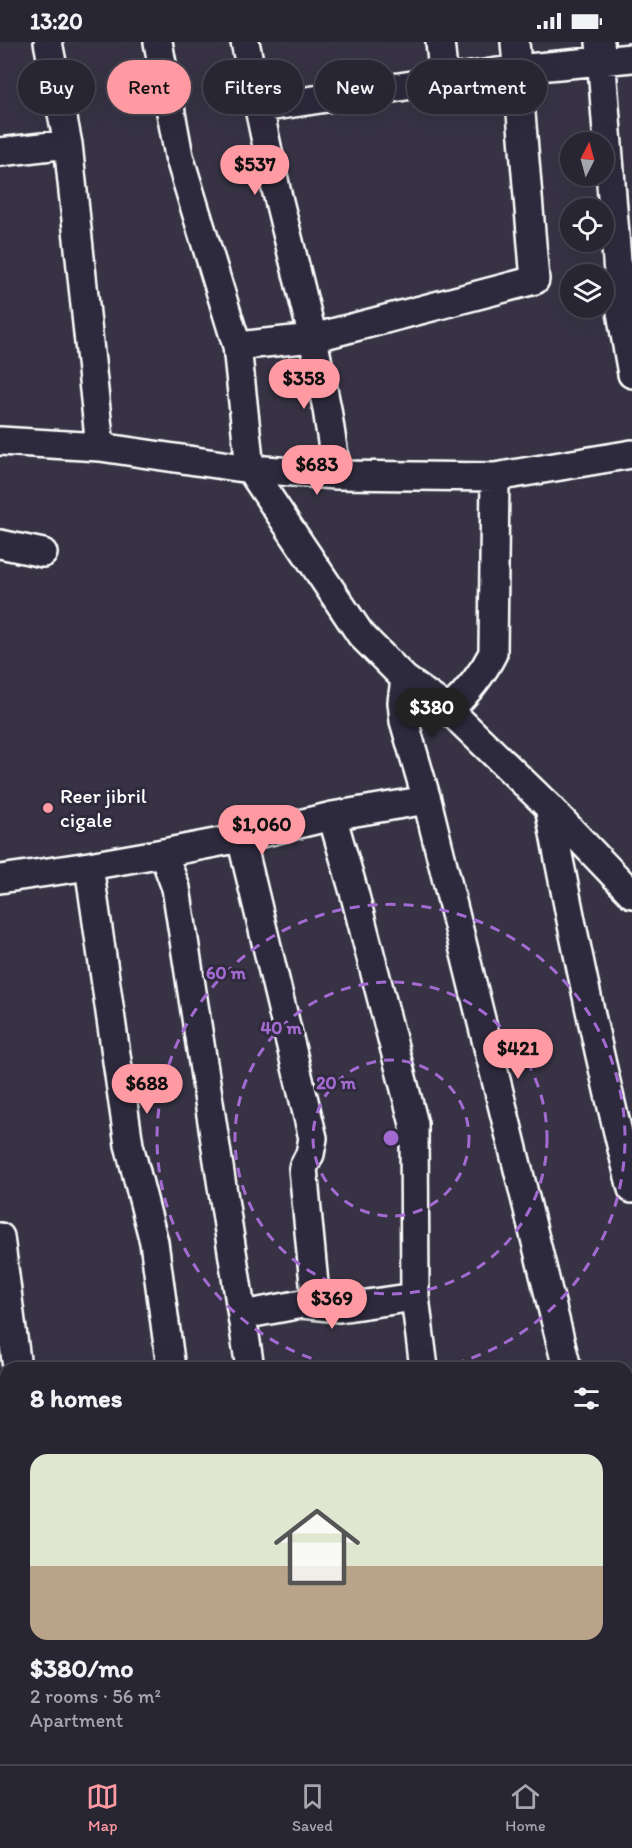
<!DOCTYPE html>
<html lang="en">
<head>
<meta charset="utf-8">
<style>
  body { margin:0; font-family:Itim,sans-serif; background:#353240; color:#f1f3f6; height:100vh; display:flex; flex-direction:column; font-size:22px; white-space:nowrap }
  * { box-sizing:border-box; margin:0 }
  p { font-size:20px; color:#a5a5ac }
  .icon { flex:none; width:33px; height:33px; fill:none; stroke:currentColor; stroke-width:2; stroke-linecap:round; stroke-linejoin:round }
  .map { position:relative; flex:1; overflow:hidden }
  .panel { position:absolute; left:0px; top:1320px; width:633px; height:402px; display:flex; flex-direction:column; background:#292634; border-radius:18px 18px 0 0; box-shadow:0 6px 24px #0002,0 0 0 2px #45434f }
  .panel>* { flex:none }
  .hud { position:absolute; left:18px; top:18px; width:597px; height:54px; display:flex; gap:12px }
  .needle { width:39px; rotate:6deg }
  .controls { position:absolute; left:560px; top:90px; display:grid; gap:12px }
  .controls a { display:grid; place-items:center; width:54px; height:54px; border-radius:50%; background:#292634; box-shadow:0 6px 24px #0002,0 0 0 2px #45434f; font-size:30px }
  .price { position:absolute; translate:-50% -51px; padding:0 14px; border-radius:21px; background:#ff9aa2; color:#111; font-size:20px; line-height:39px; filter:drop-shadow(0 2px 3px #0008) }
  .price::after { content:''; position:absolute; left:50%; top:36px; width:18px; height:14px; margin-left:-9px; background:inherit; clip-path:polygon(0 0,100% 0,50% 100%) }
  .price.active { background:#222; color:#fff }
  ul { padding:0; list-style:none }
  li { display:grid; align-content:center; gap:12px; height:318px; padding:0 30px }
  li+li { border-top:2px solid #45434f }
  li span { display:grid; place-items:center; height:186px; border-radius:18px; color:#555 }
  li>.icon { margin-inline-start:auto }
  span .icon { width:108px; height:108px; fill:#fffc; stroke-width:1 }
  li b { font-size:26px }
  h2 { display:flex; justify-content:space-between; align-items:center; height:72px; padding:0 30px; font-size:26px }
  .pill { padding:0 21px; border-radius:27px; background:#292634; box-shadow:0 6px 24px #0002,0 0 0 2px #45434f; font-size:21px; line-height:54px }
  .pill.active { background:#ff9aa2; color:#111 }
  .status { display:flex; justify-content:space-between; align-items:center; height:42px; padding:0 30px; background:#292634; direction:ltr }
  .status svg { height:16px; fill:currentColor }
  .tab-bar { display:flex; justify-content:space-around; align-items:center; height:84px; border-top:2px solid #45434f; background:#292634; font-size:16px; color:#a5a5ac }
  .tab-bar a { display:grid; justify-items:center; gap:3px }
  .tab-bar .active { color:#ff9aa2 }
  .map>svg:first-child { display:block }
  .lines { fill:none; stroke-linecap:round; stroke-linejoin:round }
  .minor-casing { stroke:#fff; stroke-width:32 }
  .minor { stroke:#2f2a3d; stroke-width:27 }
  .ring { fill:none; stroke:#a36bd2; stroke-width:3; stroke-dasharray:10 8 }
  .poi-dot { fill:#ff9aa2; stroke:#2f2a3d; stroke-width:2 }
  .labels { text-anchor:middle; stroke-width:6; stroke-linejoin:round; paint-order:stroke }
  .poi-label { font-size:21px; fill:#fff; stroke:#2f2a3d; text-anchor:start }
  .centre { fill:#a36bd2; stroke:#2f2a3d; stroke-width:3 }
  .ring-label { font-size:18px; text-anchor:middle; font-weight:bold; fill:#a36bd2; stroke:#2f2a3d; stroke-width:6; stroke-linejoin:round; paint-order:stroke }
</style>
</head>
<body>
<div class="status"><b>13:20</b><svg viewBox="0 0 49 12"><path d="M0 12V9h3v3zM5 12V6h3v6zM10 12V3h3v9zM15 12V0h3v12zM26 1h20v11H26zM47 4h2v5h-2z"/></svg></div>
<div class="map">
<svg width="632" height="1722" viewBox="0 0 632 1722">
  <rect width="100%" height="100%" fill="#373345"/>
  <filter id="ink" filterUnits="userSpaceOnUse"><feTurbulence type="fractalNoise" baseFrequency=".0167" numOctaves="2"/><feDisplacementMap in="SourceGraphic" scale="12" xChannelSelector="R" yChannelSelector="G"/><feConvolveMatrix kernelMatrix="1 2 1 2 8 2 1 2 1" color-interpolation-filters="sRGB"/></filter>
  <g filter="url(#ink)">
    <g class="lines">
      <defs>
        <path id="minor" d="M48 0 68 102 100 405
          M158 0 179 114 237 304 250 427 361 593 405 637 449 668 549 765 632 852
          M245 0 276 147 313 296 327 367 337 433
          M440 0 444 38
          M600 0 621 270 632 332
          M261 66 517 27 632 16
          M0 110 68 102
          M237 304 313 296 535 238 515 0
          M0 399 100 405 250 427 337 433 495 435 632 412
          M0 502 43 511
          M405 637 402 660 404 679 427 758 567 1326
          M449 668C467 651 482 633 493 611L495 435
          M549 765C573 894 600 1021 632 1147
          M332 774 354 850 414 1082 415 1255 424 1326
          M241 796 313 1096 310 1112 303 1126 316 1263
          M163 811 176 846 250 1326
          M89 824 129 1103 154 1200 171 1326
          M0 837 89 824 163 811 241 796 332 774 427 758
          M0 1195 17 1326
          M243 1273 302 1262 339 1266 415 1255
          M0 1357 6 1356
          M627 1482 632 1481
          M0 1557 6 1556
          M627 1576 632 1601
          M468 1716 469 1722
          M111 1722 150 1716"/>
      </defs>
      <!-- minor casing -->
      <use href="#minor" class="minor-casing"/>
      <!-- minor -->
      <use href="#minor" class="minor"/>
    </g>
  </g>
  <!-- distance rings -->
  <g class="ring">
    <circle cx="391" cy="1096" r="78"/>
    <circle cx="391" cy="1096" r="156"/>
    <path d="M346 1326A234 234 0 1 1 436 1326"/>
  </g>
  <!-- markers -->
  <circle class="poi-dot" cx="48" cy="766" r="6"/>
  <g class="labels">
    <!-- poi labels -->
    <g class="poi-label">
      <text x="60" y="761">Reer jibril<tspan x="60" dy="24">cigale</tspan></text>
    </g>
  </g>
  <circle cx="391" cy="1096" r="9" class="centre"/>
  <g class="ring-label">
    <text x="226" y="937">60 m</text>
    <text x="281" y="992">40 m</text>
    <text x="336" y="1047">20 m</text>
  </g>
</svg>
<div class="controls">
<a><svg class="needle" viewBox="-14 -14 28 28"><path d="M0-13l5 13h-10z" fill="#e53935"/><path d="M0 13l5-13h-10z" fill="#a5a5ac"/></svg></a>
<a><svg class="icon" aria-label="locate" viewBox="0 0 24 24"><circle cx="12" cy="12" r="6"/><path d="M12 2v4M12 18v4M2 12h4M18 12h4"/></svg></a>
<a><svg class="icon" aria-label="layers" viewBox="0 0 24 24"><path d="M12 4l9 5-9 5-9-5zM3 14l9 5 9-5"/></svg></a>
</div>
<b class="price" style="left:255px;top:154px">$537</b>
<b class="price" style="left:304px;top:368px">$358</b>
<b class="price" style="left:317px;top:454px">$683</b>
<b class="price active" style="left:432px;top:697px">$380</b>
<b class="price" style="left:262px;top:814px">$1,060</b>
<b class="price" style="left:518px;top:1038px">$421</b>
<b class="price" style="left:147px;top:1073px">$688</b>
<b class="price" style="left:332px;top:1288px">$369</b>
<div class="hud">
<a class="pill">Buy</a>
<a class="pill active">Rent</a>
<a class="pill">Filters</a>
<a class="pill">New</a>
<a class="pill">Apartment</a>
</div>
<section class="panel">
<h2>8 homes<svg class="icon" aria-label="filters" viewBox="0 0 24 24"><path d="M4 7h16M4 17h16"/><circle cx="9" cy="7" r="2"/><circle cx="15" cy="17" r="2"/></svg></h2>
<ul>
<li><span style="background:linear-gradient(#dfe7d0 60%,#b9a48a 0)"><svg class="icon" aria-label="home" viewBox="0 0 24 24"><path d="M3 11l9-7 9 7M6 9v11h12V9"/></svg></span><div><b>$380/mo</b><p>2 rooms · 56 m²</p><p>Apartment</p></div></li>
</ul>
</section>
</div>
<nav class="tab-bar">
<a class="active"><svg class="icon" aria-label="map" viewBox="0 0 24 24"><path d="M3 6l6-2 6 2 6-2v14l-6 2-6-2-6 2zM9 4v14M15 6v14"/></svg>Map</a>
<a><svg class="icon" aria-label="saved" viewBox="0 0 24 24"><path d="M7 4h10v16l-5-4-5 4z"/></svg>Saved</a>
<a><svg class="icon" aria-label="home" viewBox="0 0 24 24"><path d="M3 11l9-7 9 7M6 9v11h12V9"/></svg>Home</a>
</nav>
</body>
</html>
